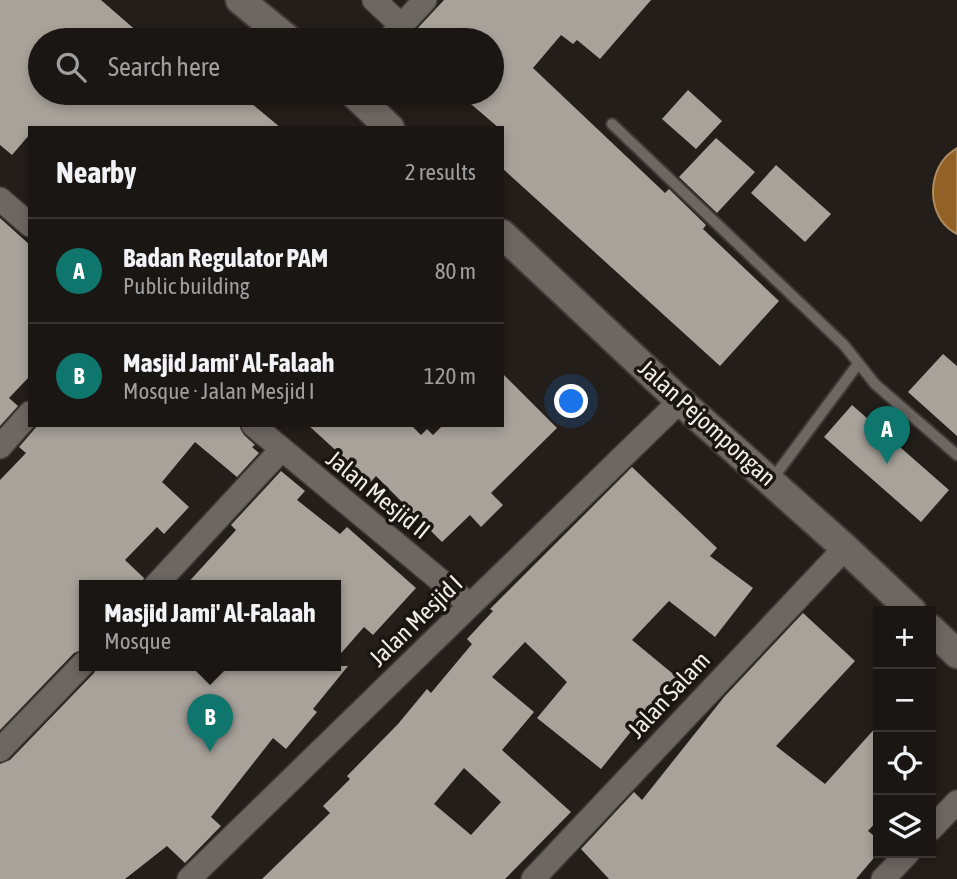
<!DOCTYPE html>
<meta charset="utf-8">
<style>
:root{--surface:#1a1613;--page:#231f1c;--text:#f1f3f6;--muted:#9f9fa0;--line:#383533;--accent:#0f766e}
body{margin:0;font-family:"Asap Condensed",sans-serif;background:var(--page);color:var(--text)}
.controls{position:absolute;right:21px;bottom:21px;display:grid;overflow:hidden;border-radius:0px;box-shadow:0 4px 10px #0003}
.controls button{width:63px;height:63px;display:grid;place-items:center;padding:0;border:0;border-bottom:2px solid var(--line);background:var(--surface);color:var(--text);font:35px sans-serif}
.you{position:absolute;left:572px;top:402px;width:24px;height:24px;margin:-18px;border:5px solid #fff;border-radius:50%;background:#1a73e8;box-shadow:0 0 0 10px #1a73e833}
.badge{display:grid;place-items:center;width:46px;height:46px;border-radius:50%;background:var(--accent);color:#fff;font-size:23px;font-weight:700}
.pin{position:absolute;translate:-50% -58px;filter:drop-shadow(0 2px 4px #0008)}
.pin::after{content:'';position:absolute;top:37px;width:24px;height:21px;background:inherit;clip-path:polygon(0 0,100% 0,50% 100%)}
.popup{position:absolute;left:79px;top:580px;width:262px;height:91px;box-sizing:border-box;display:grid;place-content:center;border-radius:0px;background:var(--surface);filter:drop-shadow(0 2px 5px #0005);font-size:23px;white-space:nowrap;color:var(--muted)}
.popup b{font-size:26px;color:var(--text)}
.popup::after{content:'';position:absolute;left:50%;top:100%;margin-left:-14px;border:14px solid transparent;border-top-color:var(--surface)}
.list{margin:0;padding:0;list-style:none}
h2{display:flex;justify-content:space-between;align-items:center;height:91px;margin:0;padding:0 28px;font-size:30px}
h2 small{font-size:23px;font-weight:400;color:var(--muted)}
.list li{display:grid;grid-template-columns:46px 1fr auto;gap:21px;align-items:center;box-sizing:border-box;height:105px;padding:0 28px;border-top:2px solid var(--line)}
.list b{display:block;font-size:26px;white-space:nowrap}
.list p{margin:0;font-size:23px;white-space:nowrap;color:var(--muted)}
.list em{font-size:23px;font-style:normal;color:var(--muted)}
.icon{flex:none;width:38px;height:38px;fill:none;stroke:currentColor;stroke-width:2;stroke-linecap:round;stroke-linejoin:round}
.map{position:relative;flex:none;width:957px;height:879px;overflow:hidden}
.search{position:absolute;background:var(--surface);box-shadow:0 4px 10px #0003;left:28px;top:28px;width:476px;height:77px;display:flex;align-items:center;gap:18px;box-sizing:border-box;padding:0 24px;border-radius:38px;color:var(--muted);font-size:26px}
.panel{position:absolute;background:var(--surface);box-shadow:0 4px 10px #0003;left:28px;top:126px;width:476px;height:301px;border-radius:0px}
.map>svg:first-child{display:block}
</style>
<div class="map">
<svg width="957" height="879" viewBox="0 0 957 879">
<rect width="100%" height="100%" fill="#231e19"/>
<path fill="#936126" stroke="#af8b60" stroke-width="2" d="M957,148v86c-27,-14 -31,-52 -13,-75 3,-4 9,-8 13,-11z"/>
<path fill="#a8a29b" fill-rule="evenodd" d="M0,0h101l46,40h-107v53h199l42,35h-251v6l-18,21 -12,-10z
M444,0h207l-51,59 -23,-19 -4,4 -12,-9 -28,33 132,125 4,-4 37,36 -3,4 76,72 -59,65 -218,-198v-40h-3l-41,-35h34v-53h-64l-12,-10z
M688,90l34,31 -26,28 -34,-30z
M716,138l39,34 -38,41 -38,-36z
M776,165l55,49 -26,28 -54,-49z
M0,218l30,27v131l-21,22 9,8 -18,20z
M943,354l14,12v70l-49,-44z
M502,373l55,55 -66,65 12,12 -22,22 -11,-12 -28,27 -66,-66 -7,8 -29,-27 2,-1 -34,-31h103l10,10 6,-6 6,6 10,-10h59z
M852,405l97,85 -28,32 -97,-85z
M38,425h201l5,10 11,10 -3,2 7,6 -22,24 -42,-35 -33,40 27,25 -25,27 -7,-7 -32,33 19,18 -3,8h-57v63l-10,4 -74,77v-250l26,-27 -7,-6z
M632,467l85,81 -7,8 43,32 -38,49 -46,-36 -37,39 46,38 -27,32 -2,-1 -48,60 -64,-51 30,-36 -42,-40 -33,35 42,35 -32,38 69,62 -66,67h-243l68,-66 -7,-7 27,-27 -3,-3 51,-52 29,-35 4,4 41,-49 -5,-5 26,-28 -3,-2zM464,768l37,34 -30,33 -37,-31z
M281,471l24,20 -8,9 43,34 7,-7 69,61 -43,47 -9,-8 -28,32v-73h-151l51,-56 -5,-5z
M803,613l52,48 -79,85 49,38 53,-59v95l-10,11 10,8v14l-22,26h-247l-28,-30 53,-57 8,8 82,-103z
M98,666h250l-35,43 4,3 -31,37 -13,-11 -62,79 10,9 -36,37 -18,-17 -42,33h-125v-115l10,-4 84,-87z"/>
<g fill="none" stroke-linecap="round" stroke-linejoin="round">
<g stroke="#3e3a37" stroke-width="14">
<path id="service" d="M612,124l232,221 31,39 82,71
M771,481l87,-117"/>
</g>
<g stroke="#3e3a37" stroke-width="26">
<path id="minor" d="M374,0l27,25
M388,40l37,-40
M0,199l30,26
M253,425l217,180
M0,447l30,-34
M155,586l126,-136
M0,750l84,-87
M931,829l26,-27
M189,879l491,-478
M533,879l312,-331
M883,879l25,-26"/>
</g>
<g stroke="#3e3a37" stroke-width="32">
<path id="tertiary" d="M240,0l49,40
M353,93l37,35
M502,234l178,167 165,147 67,63
M931,629l26,25"/>
</g>
<use href="#service" stroke="#6d6762" stroke-width="10"/>
<use href="#minor" stroke="#6d6762" stroke-width="23"/>
<use href="#tertiary" stroke="#6d6762" stroke-width="28"/>
</g>
<g text-anchor="middle" stroke-width="7" stroke-linejoin="round" paint-order="stroke">
<g font-size="24" fill="#f0ede9" stroke="#191510">
<text transform="translate(707 423) rotate(42)" y="8">Jalan Pejompongan</text>
<text transform="translate(378 495) rotate(39)" y="8">Jalan Mesjid II</text>
<text transform="translate(416 621) rotate(-44)" y="8">Jalan Mesjid I</text>
<text transform="translate(669 695) rotate(-47)" y="8">Jalan Salam</text>
</g>
</g>
</svg>
<div class="controls">
<button>+</button>
<button>−</button>
<button><svg class="icon" aria-label="locate" viewBox="0 0 24 24"><circle cx="12" cy="12" r="6"/><path d="M12 2v4M12 18v4M2 12h4M18 12h4"/></svg></button>
<button><svg class="icon" aria-label="layers" viewBox="0 0 24 24"><path d="M12 4l9 5-9 5-9-5zM3 14l9 5 9-5"/></svg></button>
</div>
<div class="you"></div>
<div class="pin badge" style="left:887px;top:464px">A</div>
<div class="pin badge" style="left:210px;top:752px">B</div>
<div class="popup"><b>Masjid Jami' Al-Falaah</b>Mosque</div>
<div class="search"><svg class="icon" aria-label="search" viewBox="0 0 24 24"><circle cx="10" cy="10" r="6"/><path d="M15 15l6 6"/></svg>Search here</div>
<section class="panel">
<h2>Nearby<small>2 results</small></h2>
<ul class="list">
<li><span class="badge">A</span><div><b>Badan Regulator PAM</b><p>Public building</p></div><em>80 m</em></li>
<li><span class="badge">B</span><div><b>Masjid Jami' Al-Falaah</b><p>Mosque · Jalan Mesjid I</p></div><em>120 m</em></li>
</ul>
</section>
</div>
